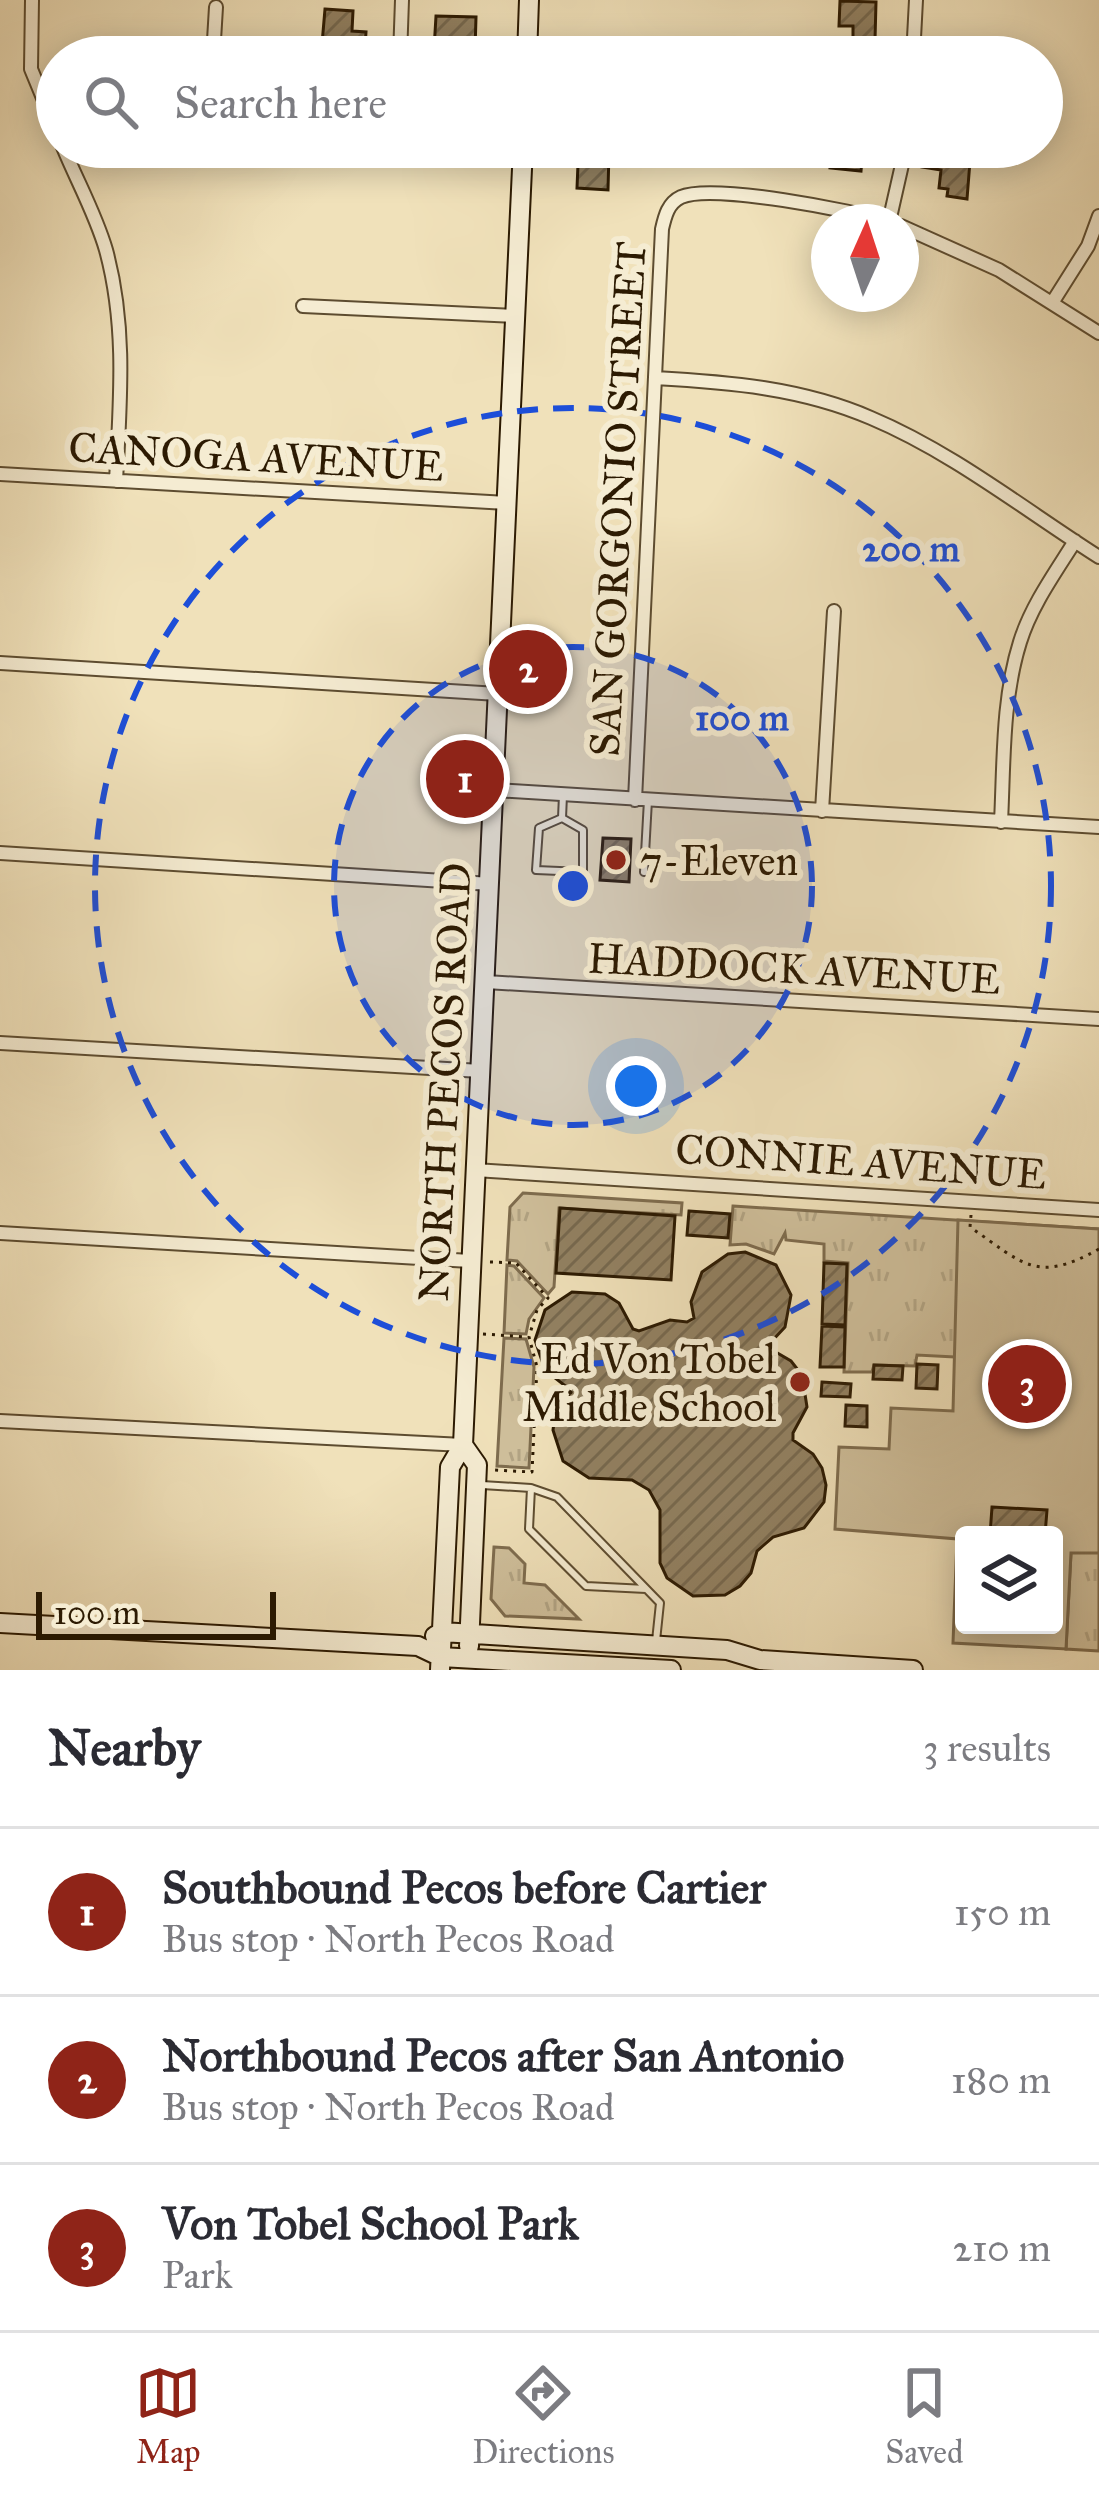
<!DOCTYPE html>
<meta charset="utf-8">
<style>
:root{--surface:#fff;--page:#f7f7f7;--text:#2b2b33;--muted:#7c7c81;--line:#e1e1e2;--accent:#8f2418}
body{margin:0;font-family:"IM FELL Great Primer",serif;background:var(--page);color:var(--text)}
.controls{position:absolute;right:36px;bottom:36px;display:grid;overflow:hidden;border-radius:12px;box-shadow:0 6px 30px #0003}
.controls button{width:108px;height:108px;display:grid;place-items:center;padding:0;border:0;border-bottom:3px solid var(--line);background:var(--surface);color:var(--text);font:60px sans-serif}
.compass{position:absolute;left:811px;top:204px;width:108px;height:108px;border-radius:50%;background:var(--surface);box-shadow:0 6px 30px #0003;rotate:3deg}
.scale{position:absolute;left:36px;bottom:30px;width:240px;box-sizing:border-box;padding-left:12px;border:6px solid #2c1a02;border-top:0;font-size:33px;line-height:42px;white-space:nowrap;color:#2c1a02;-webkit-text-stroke:9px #f5ecd2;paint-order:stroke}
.you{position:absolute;left:636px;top:1086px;width:42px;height:42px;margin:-30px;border:9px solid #fff;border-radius:50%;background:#1a73e8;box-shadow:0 0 0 18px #1a73e833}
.badge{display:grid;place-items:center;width:78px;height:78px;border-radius:50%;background:var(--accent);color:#fff;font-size:39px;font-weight:700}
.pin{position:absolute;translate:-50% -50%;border:6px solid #fff;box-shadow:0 3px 12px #0006}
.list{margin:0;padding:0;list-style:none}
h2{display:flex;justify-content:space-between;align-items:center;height:156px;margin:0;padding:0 48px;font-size:51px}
h2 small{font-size:39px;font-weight:400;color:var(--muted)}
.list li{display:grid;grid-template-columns:78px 1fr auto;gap:36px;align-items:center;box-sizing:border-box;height:168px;padding:0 48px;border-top:3px solid var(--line)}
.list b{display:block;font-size:45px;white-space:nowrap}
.list p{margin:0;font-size:39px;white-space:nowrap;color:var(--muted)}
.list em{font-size:39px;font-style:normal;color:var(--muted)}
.icon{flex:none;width:66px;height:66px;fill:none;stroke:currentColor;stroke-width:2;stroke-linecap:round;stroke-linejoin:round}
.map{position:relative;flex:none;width:1099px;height:1670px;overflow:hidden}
.search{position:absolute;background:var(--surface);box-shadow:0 6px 30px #0003;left:36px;right:36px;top:36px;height:132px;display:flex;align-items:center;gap:30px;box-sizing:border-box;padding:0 42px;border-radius:66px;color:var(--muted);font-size:45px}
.sheet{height:660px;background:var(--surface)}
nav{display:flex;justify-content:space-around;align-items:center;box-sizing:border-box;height:168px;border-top:3px solid var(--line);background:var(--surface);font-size:33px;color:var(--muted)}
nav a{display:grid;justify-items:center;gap:6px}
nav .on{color:var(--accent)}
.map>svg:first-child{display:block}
</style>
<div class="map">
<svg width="1099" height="1670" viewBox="0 0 1099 1670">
<defs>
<pattern id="grass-tufts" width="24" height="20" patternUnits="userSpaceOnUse" patternTransform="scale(3)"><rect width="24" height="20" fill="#cfbf9b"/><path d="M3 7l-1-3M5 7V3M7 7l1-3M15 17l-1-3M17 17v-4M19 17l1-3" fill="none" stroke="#b2a484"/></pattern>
<pattern id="building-hatch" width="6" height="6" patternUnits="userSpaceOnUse" patternTransform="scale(3)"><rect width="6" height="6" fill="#928162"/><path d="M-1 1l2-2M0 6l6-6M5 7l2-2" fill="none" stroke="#77694f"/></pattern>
</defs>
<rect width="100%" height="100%" fill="#f0e1ba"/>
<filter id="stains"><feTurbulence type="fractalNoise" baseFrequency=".00167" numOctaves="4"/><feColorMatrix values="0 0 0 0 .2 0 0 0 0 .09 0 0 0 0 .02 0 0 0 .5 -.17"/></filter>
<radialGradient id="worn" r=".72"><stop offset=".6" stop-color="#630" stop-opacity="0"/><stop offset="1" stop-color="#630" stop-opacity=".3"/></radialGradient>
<path fill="url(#grass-tufts)" stroke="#7e6c4e" stroke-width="3" d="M523,1193l159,10 -1,12 -122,-7 -5,79 -6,7 -31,-33 -10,-1 3,-53z
M733,1206l366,23v422l-33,-2 12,-231 -123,-61 -38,-2 -2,11 -41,-1 -2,7h-28l4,-109 -24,-2v-17l-38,-4 -1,-7 -11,21 -28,-10 -16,1z
M507,1265l7,1 30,32 -15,21 -3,15 -22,-1z
M504,1338l22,1 8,28 -5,101 -32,-2z
M494,1547l15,1 16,16 -1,19 21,2 34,34 -74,-3 -14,-17z"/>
<path fill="#cfbf9b" stroke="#7e6c4e" stroke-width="3" fill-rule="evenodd" d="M958,1220l141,9v324h-28l-5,96 -113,-6 4,-104 -122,-10 4,-82 50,2 2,-41 62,3zM964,1535h90v90h-90z"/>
<path fill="url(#building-hatch)" stroke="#2c1a02" stroke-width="3" d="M840,1l36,1 -1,38h-22v-14h-14z
M325,9l28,2 -1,20 14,1 -1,15 -43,-3z
M436,16l40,1 -1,34 -41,-1z
M716,147h38l-1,12 -38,-1z
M760,147h38l-1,16 -38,-3z
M824,147h39l-2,24 -31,-3 1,-11 -7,-1z
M567,151l42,1 -1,38 -31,-2 1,-24h-11z
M924,153l46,8 -3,38 -20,-3 1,-7 -9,-1 2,-18 -19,-3z
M603,838l28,1 -2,43 -29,-2z
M560,1208l115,8 -4,64 -115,-7z
M689,1211l41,3 -2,24 -41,-3z
M745,1252l31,13 15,30 -6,32 -14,15 3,9 17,10 11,14 5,32 -14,26v7l20,14 9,14 4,17 -2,17 -20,26 -31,9 -16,14 -6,22 -11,13 -15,9 -32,1 -26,-18 -7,-15v-53l-11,-20 -17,-10 -43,-2 -26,-17 -10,-31 2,-16 14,-19 -1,-7 -23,-18 -10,-30 10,-30 27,-18 33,2 14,9 14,26 6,2 31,-11 17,2 7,-4 -3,-16 11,-30 26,-18z
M824,1263l23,1 -2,61 -23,-1z
M822,1326l23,1 -1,40h-24z
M917,1364l21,1 -1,24 -21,-1z
M874,1365l29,1 -1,14 -29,-1z
M822,1382l29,2 -1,13 -29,-1z
M846,1405l21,1v21l-22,-1z
M992,1507l55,3 -2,25h-55z"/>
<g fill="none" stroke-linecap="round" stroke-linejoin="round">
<g stroke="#5d4c30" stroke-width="10">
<path id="service" d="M562,818l21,12v42l-47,-2 3,-42z
M562,818l1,-23
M644,872l4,-72
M482,1485l49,3 26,9 103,106 -4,38
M531,1488l-2,41 57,57 60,3"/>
</g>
<g stroke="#5d4c30" stroke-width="16">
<path id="minor" d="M32,0l-1,69 26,63
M213,57l3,-50
M400,57l2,-57
M913,57l3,-57
M63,147c14,34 33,68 43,103 21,77 14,153 10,231
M889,222l17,-75
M901,226l98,44 100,63
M1052,303l36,-57 11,-30
M303,306l214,10
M655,378c73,4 147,10 216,40 81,34 154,92 228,139
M0,474l507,29
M0,663l498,31
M495,790l604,37
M635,800l27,-571c3,-13 6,-26 19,-32 31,-14 173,14 209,25
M822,811l12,-200
M1001,822c3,-59 1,-123 19,-180 11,-36 35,-69 55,-101
M0,853l491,31
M486,982l613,37
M0,1043l481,28
M475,1170l624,40
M0,1233l470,28
M0,1421l463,24"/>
</g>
<g stroke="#2c1a02" stroke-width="22">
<path id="secondary" d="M527,57l2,-57
M463,1445l14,20 -8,181
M0,1623l418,23 23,11 230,13
M435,1636l7,-4 285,18 33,10 153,10
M440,1670l10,-203 13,-22 60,-1298"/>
</g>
<path stroke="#2c1a02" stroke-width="3" stroke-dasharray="3 6" stroke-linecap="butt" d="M971,1215l-1,12c54,37 66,57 129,22
M490,1262l26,1 32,35 -11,12 -8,27 8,30 -5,105 -37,-2
M483,1334l44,3"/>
<use href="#service" stroke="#f5ecd2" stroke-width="6"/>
<use href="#minor" stroke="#f5ecd2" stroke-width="12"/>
<use href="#secondary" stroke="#f5ecd2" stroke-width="18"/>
</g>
<circle cx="573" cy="886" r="239" fill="#1d4ed8" fill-opacity=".12"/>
<g fill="none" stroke="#1d4ed8" stroke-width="6" stroke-dasharray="21 15">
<circle cx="573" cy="886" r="239"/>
<circle cx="573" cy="886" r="478"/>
</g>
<g fill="#8f2418" stroke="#f5ecd2" stroke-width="4.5">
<circle cx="616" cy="860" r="12"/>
<circle cx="800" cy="1382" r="12"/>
</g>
<g text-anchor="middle" stroke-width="12" stroke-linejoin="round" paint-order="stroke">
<g font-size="42" fill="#2c1a02" stroke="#f5ecd2">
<text transform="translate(256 456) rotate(3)" y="15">CANOGA AVENUE</text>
<text transform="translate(617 499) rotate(-87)" y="15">SAN GORGONIO STREET</text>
<text transform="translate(794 968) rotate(3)" y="15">HADDOCK AVENUE</text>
<text transform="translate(444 1082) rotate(-87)" y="15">NORTH PECOS ROAD</text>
<text transform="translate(861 1161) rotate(4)" y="15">CONNIE AVENUE</text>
</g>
<g font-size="42" fill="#2c1a02" stroke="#f5ecd2" text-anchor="start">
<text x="640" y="875">7-Eleven</text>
<text x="776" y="1373" text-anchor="end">Ed Von Tobel<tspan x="776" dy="48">Middle School</tspan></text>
</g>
</g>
<circle cx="573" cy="886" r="18" fill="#1d4ed8" stroke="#f5ecd2" stroke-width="6"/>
<g font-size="36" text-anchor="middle" font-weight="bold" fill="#1d4ed8" stroke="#f5ecd2" stroke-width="12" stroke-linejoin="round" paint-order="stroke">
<text x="911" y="561">200 m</text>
<text x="742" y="730">100 m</text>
</g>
<rect width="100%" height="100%" filter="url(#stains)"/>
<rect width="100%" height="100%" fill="url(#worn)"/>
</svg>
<div class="controls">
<button><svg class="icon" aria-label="layers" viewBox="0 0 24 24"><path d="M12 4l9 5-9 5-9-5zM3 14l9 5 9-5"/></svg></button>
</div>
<svg class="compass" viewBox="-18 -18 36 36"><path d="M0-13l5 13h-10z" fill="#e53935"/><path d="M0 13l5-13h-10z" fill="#7c7c81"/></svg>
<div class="scale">100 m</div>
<div class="you"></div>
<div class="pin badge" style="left:465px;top:779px">1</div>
<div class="pin badge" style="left:528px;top:669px">2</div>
<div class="pin badge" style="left:1027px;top:1384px">3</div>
<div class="search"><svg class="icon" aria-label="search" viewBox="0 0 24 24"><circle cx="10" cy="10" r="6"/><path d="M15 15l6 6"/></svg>Search here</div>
</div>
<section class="sheet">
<h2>Nearby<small>3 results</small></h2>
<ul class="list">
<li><span class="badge">1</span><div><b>Southbound Pecos before Cartier</b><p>Bus stop · North Pecos Road</p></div><em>150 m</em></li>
<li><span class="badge">2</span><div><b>Northbound Pecos after San Antonio</b><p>Bus stop · North Pecos Road</p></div><em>180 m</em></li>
<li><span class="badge">3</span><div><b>Von Tobel School Park</b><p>Park</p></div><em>210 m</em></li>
</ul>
</section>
<nav>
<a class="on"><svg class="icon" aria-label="map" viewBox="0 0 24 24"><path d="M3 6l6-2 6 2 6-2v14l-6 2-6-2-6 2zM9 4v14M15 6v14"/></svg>Map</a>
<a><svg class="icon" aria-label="directions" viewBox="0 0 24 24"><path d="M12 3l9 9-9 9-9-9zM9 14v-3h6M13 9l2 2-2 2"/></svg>Directions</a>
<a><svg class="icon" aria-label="saved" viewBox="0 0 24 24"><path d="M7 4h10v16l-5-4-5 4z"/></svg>Saved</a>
</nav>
